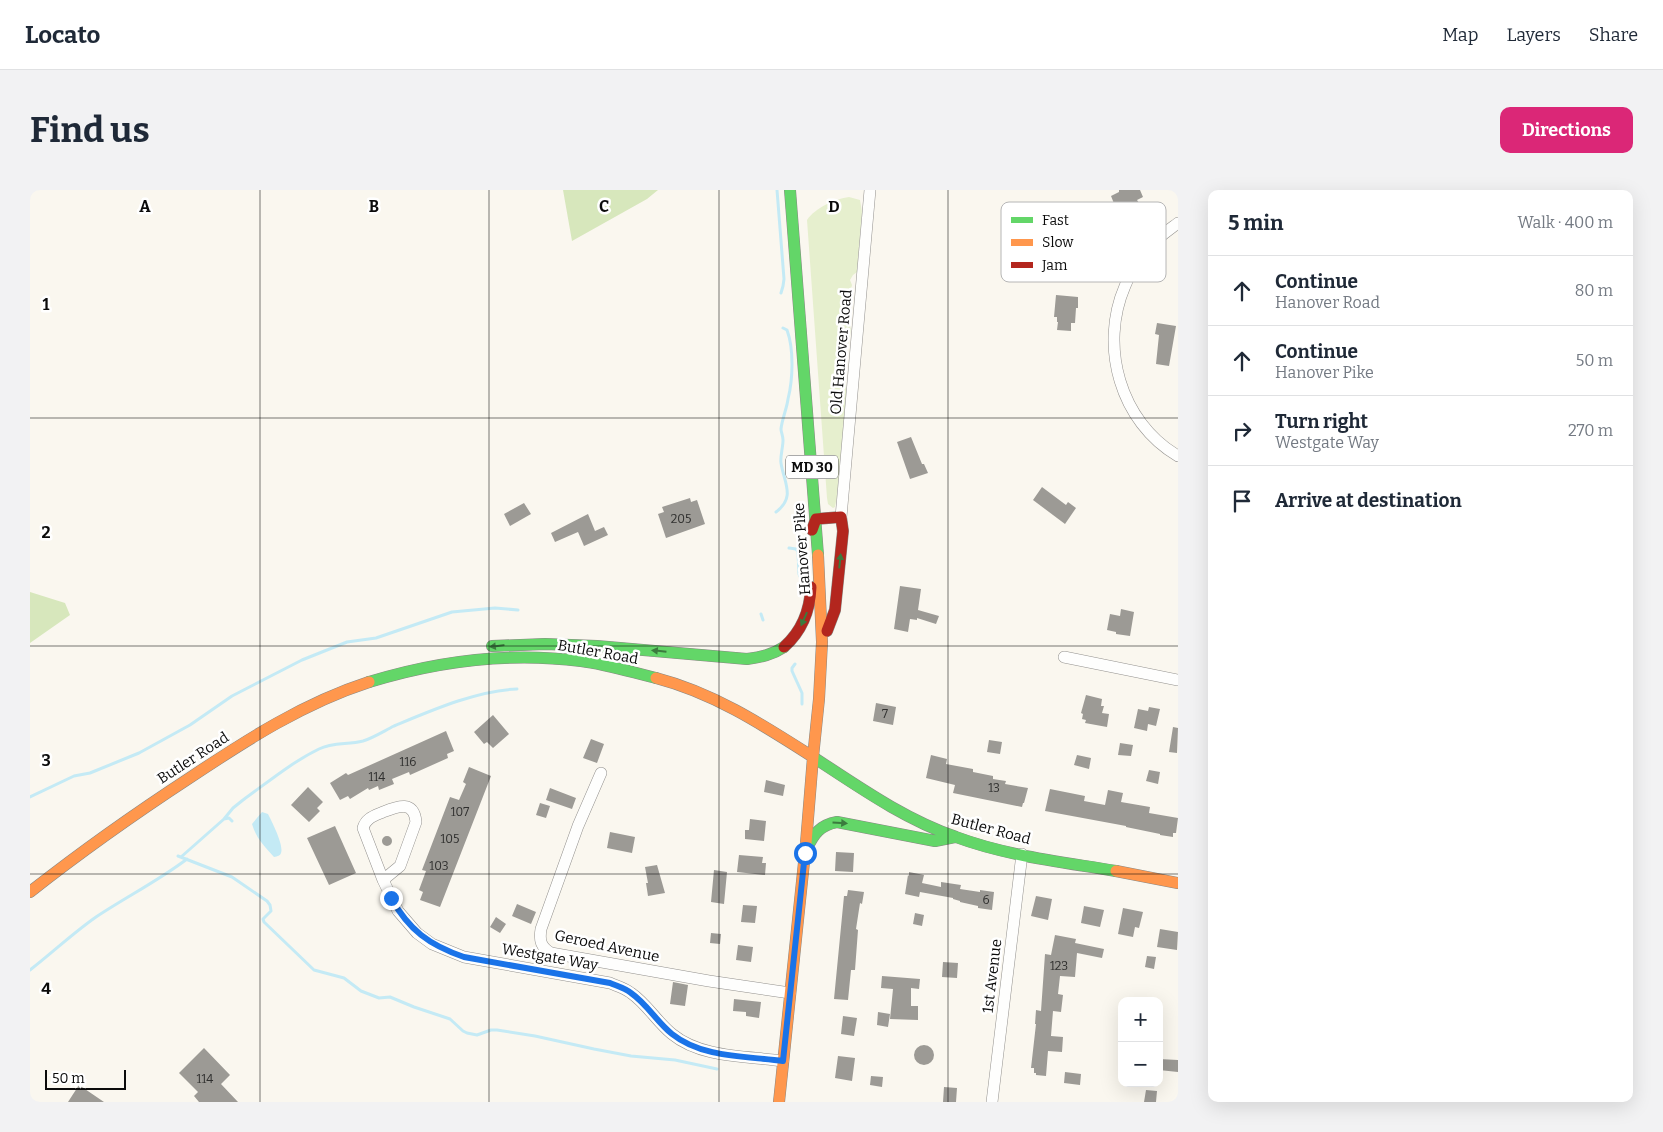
<!DOCTYPE html>
<meta charset="utf-8">
<style>
:root{--surface:#fff;--page:#f2f2f3;--text:#1f2937;--muted:#747a83;--line:#e0e1e3;--accent:#db2777}
body{margin:0;font-family:Bitter,serif;background:var(--page);color:var(--text)}
.controls{position:absolute;right:15px;bottom:15px;display:grid;overflow:hidden;border-radius:10px;box-shadow:0 5px 20px #0002}
.controls button{width:45px;height:45px;display:grid;place-items:center;padding:0;border:0;border-bottom:1px solid var(--line);background:var(--surface);color:var(--text);font:25px sans-serif}
.scale{position:absolute;left:15px;bottom:12px;width:81px;box-sizing:border-box;padding-left:5px;border:2px solid #0b0b0b;border-top:0;font-size:14px;line-height:18px;white-space:nowrap;color:#0b0b0b;-webkit-text-stroke:4px #fff;paint-order:stroke}
.stop{position:absolute;width:15px;height:15px;margin:-11px;border:4px solid #1a73e8;border-radius:50%;background:#fff}
.stop.end{background:#1a73e8;border-color:#fff;box-shadow:0 1px 5px #0008}
.list{margin:0;padding:0;list-style:none}
h2{display:flex;justify-content:space-between;align-items:center;height:65px;margin:0;padding:0 20px;font-size:21px}
h2 small{font-size:16px;font-weight:400;color:var(--muted)}
.list li{display:grid;grid-template-columns:32px 1fr auto;gap:15px;align-items:center;box-sizing:border-box;height:70px;padding:0 20px;border-top:1px solid var(--line)}
.list b{display:block;font-size:19px;white-space:nowrap}
.list p{margin:0;font-size:16px;white-space:nowrap;color:var(--muted)}
.list em{font-size:16px;font-style:normal;color:var(--muted)}
.icon{flex:none;width:28px;height:28px;fill:none;stroke:currentColor;stroke-width:2;stroke-linecap:round;stroke-linejoin:round}
.map{position:relative;flex:none;width:1148px;height:912px;overflow:hidden;border-radius:10px}
header{display:flex;align-items:center;gap:30px;box-sizing:border-box;height:70px;padding:0 25px;background:var(--surface);border-bottom:1px solid var(--line)}
header strong{font-size:24px}
nav{display:flex;gap:28px;margin-inline-start:auto;font-size:18px}
.intro{display:flex;align-items:center;justify-content:space-between;box-sizing:border-box;height:120px;padding:0 30px}
h1{margin:0;font-size:35px}
.button{padding:12px 22px;border-radius:10px;background:var(--accent);color:#fff;font-size:18px;font-weight:700}
main{display:flex;gap:30px;padding:0 30px}
aside{flex:1;background:var(--surface);border-radius:10px;box-shadow:0 5px 20px #0002}
.map>svg:first-child{display:block}
</style>
<header>
<strong>Locato</strong>
<nav><a>Map</a><a>Layers</a><a>Share</a></nav>
</header>
<div class="intro"><h1>Find us</h1><a class="button">Directions</a></div>
<main>
<div class="map">
<svg width="1148" height="912" viewBox="0 0 1148 912">
<rect width="100%" height="100%" fill="#faf7ef"/>
<path fill="#e6efce" d="M819,7l11,3 2,12 -5,60 -4,3 -3,5 2,5 -3,12 -1,20 3,13 -5,23v44l-9,99 -2,11 -2,1 -5,-4 -1,-6 -20,-278c8,-12 28,-21 42,-23z"/>
<path fill="#d7e7bc" d="M533,0h95l-11,9 -75,42z
M0,402l35,11 5,12 -40,28z"/>
<path fill="#c4eaf5" d="M232,622l6,2c4,8 16,31 13,39 -1,3 -3,3 -7,4 -10,-11 -18,-19 -22,-33z"/>
<g fill="none" stroke-linecap="round" stroke-linejoin="round">
<path stroke="#c4eaf5" stroke-width="3" d="M747,0l7,89 -1,7 -2,7
M746,322c20,-15 8,-29 5,-49 -1,-7 2,-15 2,-23 0,-4 -2,-8 -2,-11 1,-10 6,-21 7,-30 5,-20 6,-50 -1,-69l-4,-2
M759,358l7,1 2,3 1,22 3,6
M731,424l2,6
M765,474l-3,4v3l10,22v11
M0,607l44,-21 16,-3 49,-20 51,-28 42,-29 70,-36 45,-18 29,-4 76,-26 43,-4 23,2
M194,629l5,-1 3,3
M148,666l54,21 35,24 3,4 1,6 -8,8 1,3 50,48 30,8 17,13 18,7 11,-1 24,10 36,12 13,12 4,2 10,2 14,-5h6l38,6 59,13 37,7 44,4 42,9
M151,667l43,-38 9,-11 10,-8c25,-18 49,-38 76,-51 14,-7 29,-4 44,-8 10,-3 21,-10 31,-15 36,-15 84,-36 123,-37
M0,780c22,-17 43,-37 66,-53 30,-20 62,-36 91,-58"/>
</g>
<path fill="#9c9a95" d="M1089,0h21l3,7 -6,3 2,3 -12,4 2,6 -10,3 -8,-20 8,-4z
M1026,105l22,2v11h-2l-1,15h-4v8l-14,-1 1,-8h-1v-5h-3z
M1127,133l19,3 -7,40 -13,-2 3,-29 -4,-1z
M881,247l11,27h2l4,9 -18,6 -13,-37z
M1012,297l24,18 2,-3 8,6 -11,16 -32,-24z
M660,308l1,4 6,-2 8,24 -39,14 -8,-24 6,-2 -2,-5z
M494,313l7,11 -21,12 -6,-12z
M558,324l7,17 9,-4 4,8 -24,11 -6,-14 -23,10 -4,-9z
M870,396l21,3 -3,21 21,6 -3,8 -19,-6v2l-7,-1 -2,13 -14,-3z
M1091,419l13,3 -4,24 -14,-2v-2l-9,-2 3,-16 10,2z
M1056,505l16,4 -1,7h3l-2,7 7,1 -2,13 -22,-4 1,-3 -4,-1 1,-5 -2,-1z
M846,513l20,4 -3,18 -20,-4z
M1119,517l11,2 -4,17 -8,-2 -1,7 -13,-3 4,-19 10,2z
M463,525l16,19 -16,14 -6,-6 -3,2 -10,-12z
M1143,537l5,1 -1,25 -8,-1z
M416,541l8,20 -7,3 1,4 -38,17 -1,-3 -17,7 2,5 -15,6 -1,-4 -9,4 -1,-2 -18,11 -2,-3 -8,4 -10,-17 16,-10 2,2z
M561,549l13,5 -7,19 -14,-5z
M959,550l13,2 -2,12 -13,-2z
M1090,553l13,2 -2,11 -13,-1z
M901,565l16,4 -1,5 27,5v3l20,4v3l13,2 -1,3 23,4 -4,15h-1l-1,4 -69,-14 2,-8 -29,-7z
M1047,565l14,3 -2,11 -15,-4z
M439,577l22,9 -51,131 -20,-7 3,-8 -4,-2 7,-19 -4,-1 28,-73 9,3 7,-16 -3,-2z
M1119,580l11,2 -2,12 -12,-3z
M736,590l19,5 -2,11 -19,-4z
M278,597l15,15 -6,6 3,3 -11,11 -18,-17z
M520,598l26,10 -4,11 -26,-9z
M1020,599l35,7 -1,5 21,4 3,-15 15,3 -2,9 29,5 -1,6 29,5 -2,15h-3v4l-13,-2v-1l-34,-7v-1l-81,-15z
M510,613l10,3 -4,12 -10,-3z
M720,629l16,2 -2,20 -19,-2v-9h4z
M305,636l21,47 -27,12 -22,-47z
M580,642l25,5 -3,16 -25,-5z
M352 651a5 5 0 1 1 10 0a5 5 0 1 1-10 0Z
M806,662l18,1 -1,19 -18,-1z
M709,665l24,2 -1,6h4l-1,12 -28,-3z
M627,675l8,28 -17,3 -2,-13h2l-3,-16z
M684,680l13,2 -3,32 -13,-2z
M879,682l15,3 -2,8 19,4v-5l20,3 -1,4 20,3v-2l14,2 -2,18 -14,-2v-2l-18,-4v-1l-7,-2v-1l-33,-6 -1,5 -14,-3 3,-19 1,1z
M818,700l16,2 -2,12 -2,-1 -4,26 2,1 -3,40h-4l-3,30 -14,-1 10,-103h3z
M1006,706l16,3 -4,21 -17,-4z
M487,714l19,8 -5,12 -19,-8z
M713,715l14,1 -2,17 -14,-1z
M1054,716l20,4 -4,17 -19,-4z
M1093,718l20,4 -4,16 -4,-1 -2,10 -15,-3z
M885,723l9,2 -2,11 -9,-2z
M466,727l10,7 -6,9 -10,-6z
M1130,739l18,3 -1,18 -20,-3z
M681,743l10,1 -1,10 -10,-1z
M1025,745l21,4 -1,4 29,6 -2,9 -25,-5 -2,24 -15,-1 -2,18 5,1 -2,17 -8,-1 -2,25 12,1 -1,15 -14,-1 -2,25 -10,-1v-2h-2v-5h-3l5,-44h-1l1,-14 5,1 4,-57 6,1z
M708,755l15,2 -2,15 -15,-2z
M1117,766l9,1 -2,12 -9,-2z
M913,772l15,1 -1,15 -15,-1z
M852,786l38,3 -1,10 -8,-1v18h7v14l-28,-1 3,-30 -12,-1z
M643,792l15,3 -3,21 -15,-2z
M704,809l27,3 -2,16 -13,-2v-4l-13,-1z
M848,822l12,2 -2,13 -11,-2z
M813,826l14,2 -3,18 -13,-2z
M884 865a10 10 0 1 1 20 0a10 10 0 1 1-20 0Z
M174,858l26,27 -9,9 17,18h-39l-5,-6 4,-4 -19,-19z
M808,866l17,2 -3,23 -17,-3z
M1129,869l19,1v12l-19,-2z
M1035,882l16,2 -1,11 -16,-2z
M841,886l12,1 -1,10 -12,-2z
M49,895l25,17h-36z
M914,897l13,1 -1,14h-13z
M1116,900l11,1 -1,11h-12z"/>
<g fill="none" stroke-linecap="round" stroke-linejoin="round">
<g stroke="#93918e" stroke-width="12">
<path id="street" d="M1148,33c-12,9 -25,18 -35,30 -8,9 -13,21 -18,33 -26,60 -5,136 53,170
M811,327l29,-327
M1034,467l114,23
M571,583l-23,53 -37,103c-2,12 0,18 10,24l158,28 81,12
M353,690l17,-14 16,-44c-2,-22 -18,-16 -33,-10 -9,4 -17,6 -20,16l20,52 15,31 19,22 15,11 32,13 146,26c7,3 15,5 21,10 16,11 26,29 41,41 29,24 75,22 111,27
M962,912l30,-248"/>
</g>
<g stroke="#898884" stroke-width="12">
<path id="fast" d="M760,0l28,365
M462,456l53,-2 52,2 150,13c14,-2 25,-4 37,-12
M339,492c68,-21 141,-30 212,-21 25,3 50,11 75,17
M783,567c46,30 91,62 143,80 51,19 107,25 160,34
M777,658c7,-14 13,-23 30,-26l98,19 20,-4"/>
</g>
<g stroke="#898884" stroke-width="12">
<path id="slow" d="M626,488c58,15 107,47 157,79l6,-58 3,-57 -4,-87
M1086,681l62,12
M0,702c52,-41 106,-79 161,-115 57,-38 113,-74 178,-95
M749,912l27,-259 7,-86"/>
</g>
<g stroke="#898884" stroke-width="12">
<path id="jam" d="M782,340l4,-11 25,-2 2,14 -8,79 -8,21
M754,457c18,-16 26,-36 27,-60"/>
</g>
<use href="#street" stroke="#fefefd" stroke-width="11"/>
<use href="#fast" stroke="#63d668" stroke-width="11"/>
<use href="#slow" stroke="#ff974d" stroke-width="11"/>
<use href="#jam" stroke="#b3261e" stroke-width="11"/>
</g>
<defs><path id="oneway-solid" d="M-6-.8H1V-3.2L6.5 0L1 3.2V.8H-6Z" transform="scale(1.25)"/></defs>
<g fill="#3b7b3e">
<use href="#oneway-solid" transform="translate(810 371) rotate(-84)"/>
<use href="#oneway-solid" transform="translate(774 429) rotate(114)"/>
<use href="#oneway-solid" transform="translate(467 456) rotate(173)"/>
<use href="#oneway-solid" transform="translate(629 461) rotate(-174)"/>
<use href="#oneway-solid" transform="translate(810 633) rotate(4)"/>
</g>
<g fill="none" stroke-linecap="round" stroke-linejoin="round">
<path stroke="#1a73e8" stroke-width="6" d="M361,708c18,32 38,47 73,59l146,26c7,3 15,5 21,10 16,11 26,29 41,41 30,24 74,22 111,27l22,-208"/>
</g>
<path fill="none" stroke="#0b0b0b" stroke-width="1" stroke-opacity="0.55" d="M230,0v912M459,0v912M689,0v912M918,0v912M0,228h1148M0,456h1148M0,684h1148"/>
<g text-anchor="middle" stroke-width="5" stroke-linejoin="round" paint-order="stroke">
<g font-size="12" fill="#2f2f2e">
<text x="651" y="333">205</text>
<text x="855" y="528">7</text>
<text x="378" y="576">116</text>
<text x="347" y="591">114</text>
<text x="964" y="602">13</text>
<text x="430" y="626">107</text>
<text x="420" y="653">105</text>
<text x="409" y="680">103</text>
<text x="956" y="714">6</text>
<text x="1029" y="780">123</text>
<text x="175" y="893">114</text>
</g>
<rect fill="#fff" stroke="#545454" stroke-width="1" x="756" y="265.5" width="52" height="23" rx="4"/>
<g font-size="14" font-weight="bold" fill="#0b0b0b">
<text x="782" y="282">MD 30</text>
</g>
<g font-size="15" fill="#0b0b0b" stroke="#fff">
<text transform="translate(811 162) rotate(-85)" y="5">Old Hanover Road</text>
<text transform="translate(772 359) rotate(-94)" y="5">Hanover Pike</text>
<text transform="translate(568 462) rotate(10)" y="5">Butler Road</text>
<text transform="translate(163 568) rotate(-33)" y="5">Butler Road</text>
<text transform="translate(961 639) rotate(15)" y="5">Butler Road</text>
<text transform="translate(577 756) rotate(12)" y="5">Geroed Avenue</text>
<text transform="translate(520 767) rotate(10)" y="5">Westgate Way</text>
<text transform="translate(962 786) rotate(-83)" y="5">1st Avenue</text>
</g>
</g>
<rect x="971" y="12" width="165" height="80" rx="8" fill="#fff" stroke="#b6b6b6" stroke-width="1"/>
<rect x="981" y="27" width="22" height="6" fill="#63d668"/>
<rect x="981" y="49" width="22" height="7" fill="#ff974d"/>
<rect x="981" y="72" width="22" height="6" fill="#b3261e"/>
<g font-size="14" fill="#0b0b0b">
<text x="1012" y="35">Fast</text>
<text x="1012" y="57">Slow</text>
<text x="1012" y="80">Jam</text>
</g>
<g font-size="16" text-anchor="middle" font-weight="bold" fill="#0b0b0b" stroke="#fff" stroke-width="5" stroke-linejoin="round" paint-order="stroke">
<text x="115" y="22">A</text>
<text x="344" y="22">B</text>
<text x="574" y="22">C</text>
<text x="804" y="22">D</text>
<text x="16" y="120">1</text>
<text x="16" y="348">2</text>
<text x="16" y="576">3</text>
<text x="16" y="804">4</text>
</g>
</svg>
<div class="controls">
<button>+</button>
<button>−</button>
</div>
<div class="scale">50 m</div>
<div class="stop" style="left:775px;top:663px"></div>
<div class="stop end" style="left:361px;top:708px"></div>
</div>
<aside>
<h2>5 min<small>Walk · 400 m</small></h2>
<ul class="list">
<li><svg class="icon" aria-label="ahead" viewBox="0 0 24 24"><path d="M12 20V5M6 11l6-6 6 6"/></svg><div><b>Continue</b><p>Hanover Road</p></div><em>80 m</em></li>
<li><svg class="icon" aria-label="ahead" viewBox="0 0 24 24"><path d="M12 20V5M6 11l6-6 6 6"/></svg><div><b>Continue</b><p>Hanover Pike</p></div><em>50 m</em></li>
<li><svg class="icon" aria-label="right" viewBox="0 0 24 24"><path d="M7 20v-9h11M14 6l5 5-5 5"/></svg><div><b>Turn right</b><p>Westgate Way</p></div><em>270 m</em></li>
<li><svg class="icon" aria-label="arrive" viewBox="0 0 24 24"><path d="M6 21V4h12l-3 4 3 4H6"/></svg><div><b>Arrive at destination</b></div></li>
</ul>
</aside>
</main>
